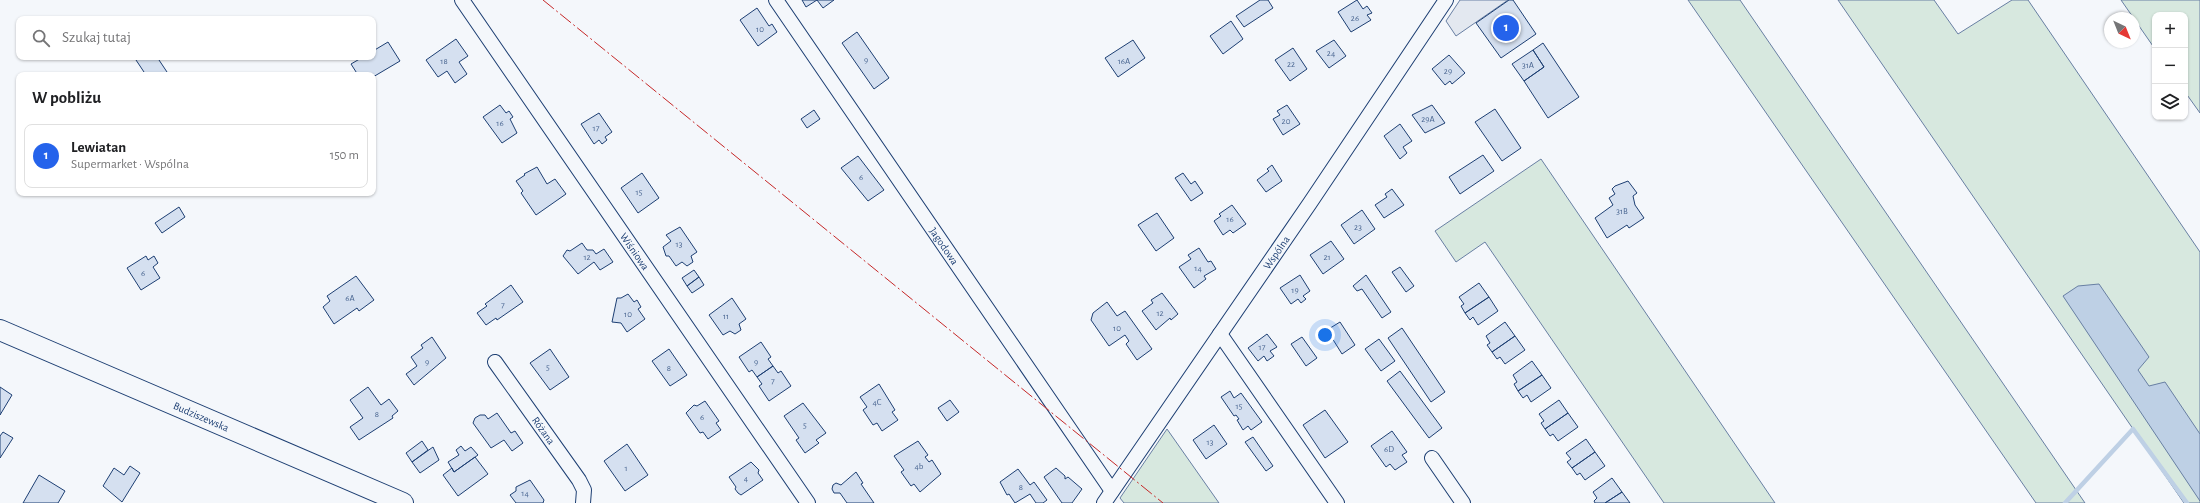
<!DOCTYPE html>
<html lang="pl">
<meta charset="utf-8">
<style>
:root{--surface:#fff;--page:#f2f2f2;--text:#202124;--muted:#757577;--line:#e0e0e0;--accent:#2563eb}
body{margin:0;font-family:"Alegreya Sans",sans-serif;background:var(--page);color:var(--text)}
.controls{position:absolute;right:12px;top:12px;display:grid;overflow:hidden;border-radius:8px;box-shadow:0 1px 3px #0004}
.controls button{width:36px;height:36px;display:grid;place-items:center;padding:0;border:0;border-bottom:1px solid var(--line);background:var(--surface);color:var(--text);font:20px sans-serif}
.compass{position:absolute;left:2104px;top:12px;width:36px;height:36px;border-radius:50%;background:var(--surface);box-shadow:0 1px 3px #0004;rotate:137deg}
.you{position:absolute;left:1325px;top:335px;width:14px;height:14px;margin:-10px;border:3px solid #fff;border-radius:50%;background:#1a73e8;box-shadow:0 0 0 6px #1a73e833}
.badge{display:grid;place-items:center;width:26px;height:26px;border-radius:50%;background:var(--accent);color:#fff;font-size:13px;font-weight:700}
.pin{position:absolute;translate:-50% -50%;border:2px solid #fff;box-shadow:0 1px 4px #0006}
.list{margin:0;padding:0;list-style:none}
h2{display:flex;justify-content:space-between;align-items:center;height:52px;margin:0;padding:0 16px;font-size:17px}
h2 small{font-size:13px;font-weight:400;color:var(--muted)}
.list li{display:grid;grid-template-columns:26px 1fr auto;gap:12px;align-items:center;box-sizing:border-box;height:64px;margin:0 8px 8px;padding:0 8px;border:1px solid var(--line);border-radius:8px}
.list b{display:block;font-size:15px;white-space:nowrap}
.list p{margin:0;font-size:13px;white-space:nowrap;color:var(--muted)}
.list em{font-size:13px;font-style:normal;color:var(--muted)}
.icon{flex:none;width:22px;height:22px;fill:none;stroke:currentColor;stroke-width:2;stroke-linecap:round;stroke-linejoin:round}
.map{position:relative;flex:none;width:2200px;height:503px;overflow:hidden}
.search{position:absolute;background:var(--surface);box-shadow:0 1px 3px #0004;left:16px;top:16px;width:360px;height:44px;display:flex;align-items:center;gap:10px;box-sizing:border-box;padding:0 14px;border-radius:8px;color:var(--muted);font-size:15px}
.panel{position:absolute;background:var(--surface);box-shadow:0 1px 3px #0004;left:16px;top:72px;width:360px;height:124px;border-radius:8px}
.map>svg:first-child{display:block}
</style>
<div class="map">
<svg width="2200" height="503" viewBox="0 0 2200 503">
<rect width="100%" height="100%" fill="#f4f7fb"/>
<path fill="#d7e8df" stroke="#687fa3" d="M1688,0h52l345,503h-49z
M1838,0h96l24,34 54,-34h16l172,252v251h-16z
M2121,0h79v113l-15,-21v-77h-30v34z
M1541,159l234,344h-111l-179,-261 -29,20 -21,-31z
M1167,429l52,74h-95l-4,-5z"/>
<path fill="#e3e8f0" stroke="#687fa3" d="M1460,0h48l-52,36 -10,-15z"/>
<path fill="#bed0e5" stroke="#687fa3" d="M2099,284l50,73 -11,13 11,16 16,-4 35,52v67l-137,-205 15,-10z"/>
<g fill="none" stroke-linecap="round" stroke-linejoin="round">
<path stroke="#bed0e5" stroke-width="4.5" d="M2065,503l68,-74 54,74"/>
</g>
<path fill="#d5e0f0" stroke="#1d3f73" d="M802,0h15l-11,7z
M817,0h17l-11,8z
M1260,0h8l5,8 -29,19 -8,-11z
M1357,0l6,9 4,-3 5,7 -5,2 4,5 -20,12 -13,-20z
M1509,0h4l23,34 -35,24 -25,-35z
M757,8l12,18 3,-2 5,8 -19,14 -18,-26z
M1231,21l12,18 -20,15 -13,-18z
M857,32l32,46 -15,11 -32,-46z
M456,39l12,17 -9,6 8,12 -12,9 -8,-12 -9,6 -12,-17z
M1133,40l12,18 -27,19 -13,-19z
M1334,40l12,16 -17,12 -13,-17z
M388,42l12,19 -27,16v-2h-15l-7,-11 12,-7h10v-6z
M1543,43l36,54 -31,21 -24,-37 20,-14 -11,-17z
M1293,48l14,21 -17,12 -15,-21z
M1533,50l11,17 -20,14 -12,-17z
M1449,55l16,18 -13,11 -2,-3 -5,4 -13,-16z
M134,57h23l12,18h-23z
M500,105l6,8 3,-2 4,6 -3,2 7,14 -15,10 -19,-26z
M1287,105l13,19 -17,11 -10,-16 7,-4 -3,-4z
M1432,105l13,18 -20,10 -13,-18z
M1495,109l26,39 -19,13 -27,-39z
M814,110l6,9 -13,9 -6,-9z
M599,113l13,19 -7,5 2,3 -5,4 -3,-4 -5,4 -13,-20z
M1400,124l12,17 -9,6 4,6 -7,6 -16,-23z
M1483,155l11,16 -34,23 -11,-17z
M858,156l26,34 -16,11 -27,-33z
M1272,165l10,16 -16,11 -9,-12 12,-9 -2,-2z
M537,167l10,17 8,-5 11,15 -30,21 -15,-22 2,-2 -7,-10 9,-6 -1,-1z
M642,173l17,25 -21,15 -17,-25z
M1183,173l8,11 4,-3 8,12 -12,8 -16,-23z
M1628,181l9,12 -4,3 2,9 9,13 -15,10 -2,-3 -20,13 -12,-20 18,-13 -4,-7 6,-4 -3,-5 3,-3z
M1392,189l12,16 -20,13 -9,-13 12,-8 -2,-3z
M1232,205l14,19 -13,9 -3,-3 -7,5 -9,-14 7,-5 -2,-2z
M179,207l6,10 -23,16 -7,-10z
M1362,210l13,19 -21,15 -13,-19z
M1157,213l17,25 -18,13 -18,-26z
M680,227l17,25 -6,4 2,6 -6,4 -5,-4 -6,4 -7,-10h-3l-3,-9 8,-6 -5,-6z
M1331,241l13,18 -21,15 -13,-19z
M582,243l5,7h6l3,4 8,-5 9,13 -13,8 -6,-8 -16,12 -15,-18 4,-6 3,1z
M1199,248l9,14 3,-1 5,8 -12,7 2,3 -12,9 -15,-21 12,-8 -3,-4z
M146,256l2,4 6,-4 4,7 -5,4 7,11 -19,12 -14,-22z
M1400,267l14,19 -8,6 -14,-20z
M694,270l5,7 -12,9 -5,-8z
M1300,275l10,16 -7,5 3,3 -5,4 -3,-4 -7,5 -11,-16z
M1366,275l25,37 -9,6 -20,-29 -5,2 -4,-5z
M356,276l18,24 -15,11 -2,-3 -23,16 -11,-17 7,-6 -3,-5z
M699,277l5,8 -12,8 -5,-7z
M1479,283l10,14 -24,16 -4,-7 3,-2 -5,-7z
M511,285l12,17 -26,18 -1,-2 -10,7 -9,-12 10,-7 -2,-2z
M1162,293l16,21 -7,6 -1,-2 -14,12 -14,-19 11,-8 -2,-3z
M628,294l6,8 3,-2 4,7 -3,2 7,10 -18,13 -6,-9 -9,-1 5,-24h4z
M1489,297l9,14 -20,14 -5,-8 -3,3 -5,-7z
M732,298l14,21 -7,5 2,6 -6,4 -5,-3 -7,4 -14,-20z
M1107,302l10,14 8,-5 27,38 -15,11 -11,-16 3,-3 -4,-6 -16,11 -18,-26 2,-7z
M1340,322l15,23 -13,9 -15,-24z
M1505,322l10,14 -23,16 -5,-7 3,-2 -4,-7z
M1402,328l43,64 -14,10 -43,-64z
M1267,334l10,13 -7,4 4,5 -7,5 -3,-5 -6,5 -10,-13z
M1515,336l10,14 -20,14 -5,-7 -3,2 -5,-7z
M432,337l14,21 -32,27 -8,-11 11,-8 -6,-9 12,-9 -2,-3z
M1302,337l15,21 -11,8 -15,-22z
M1379,339l16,22 -14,10 -16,-22z
M761,342l10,15 -3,2 5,7 -16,11 -5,-7 -3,2 -10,-15z
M550,349l19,28 -19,13 -20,-27z
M669,349l18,26 -17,11 -18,-25z
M1532,361l10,14 -24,16 -4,-7 3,-2 -4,-7z
M773,366l5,7 3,-2 10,15 -22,15 -10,-15 3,-2 -5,-7z
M1400,371l42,57 -13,10 -42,-57z
M1542,375l9,13 -20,14 -4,-7 -4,3 -5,-7z
M879,384l16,26 -3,2 6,8 -16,11 -5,-8 -4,2 -10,-15 4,-3 -7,-10z
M0,387l12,8 -12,20z
M368,387l13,18 8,-6 9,12 -6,5 1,2 -34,22 -9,-13 13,-9 -13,-18z
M1230,391l4,7 7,-5 21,29 -11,8 -3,-4 -5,4 -6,-10 2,-1 -3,-4 -2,1 -13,-19z
M950,400l9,12 -12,9 -9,-13z
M1559,400l9,13 -23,16 -4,-6 3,-2 -5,-7z
M705,401l14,20 -3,2 5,7 -13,9 -5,-7 -3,1 -14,-20 8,-8 3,1z
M803,403l23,30 -10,7 3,3 -14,10 -9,-13 3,-2 -15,-22z
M1325,410l23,32 -23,16 -22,-33z
M497,413l14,20 4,-2 8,12 -11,8 -8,-11 -13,8 -18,-25 2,-5 5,-3h5l3,4z
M1568,413l10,14 -20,14 -5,-7 -3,2 -5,-7z
M1214,425l13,19 -21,15 -13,-19z
M1392,431l15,21 -5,3 5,7 -12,8 -5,-6 -4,3 -15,-21z
M3,432l10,6 -13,20v-22z
M1253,437l20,29 -7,5 -21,-29z
M1586,439l9,13 -23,16 -5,-6 4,-3 -5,-6z
M422,441l6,9 -16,12 -6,-9z
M918,441l10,14 -3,2 4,5 3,-2 9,14 -21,18 -6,-8 -3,2 -10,-14 3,-2 -10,-14z
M627,444l21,31 -23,16 -21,-30z
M461,446l4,5 6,-4 7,8 -24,17 -6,-10 11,-7 -3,-5z
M433,447l6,13 -19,13 -8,-11z
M1595,452l10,14 -20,14 -5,-7 -3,2 -5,-7z
M475,457l13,17 -30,22 -15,-21 9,-7 2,4z
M751,462l8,8 -1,3 5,7 -22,15 -3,-2 -3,-4 1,-2 -7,-10z
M130,466l10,7 -18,29 -19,-16 11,-18 10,7z
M1056,468l9,8v3l3,-2 14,12 -10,14h-10l-18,-26z
M1018,469l12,16 4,-3 13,18 -4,3h-7l-6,-9 -15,9 -6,-9 -2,1 -7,-13z
M856,472l7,11 -2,1 13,19h-27l-7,-10h-6l-2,-4 1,-4 3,-2 5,2z
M39,475l26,16 -7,12h-35z
M1612,478l10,14 -17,11h-10l-1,-2 3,-3 -4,-6z
M530,480l14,20 -1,3h-27l-6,-8 6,-4v-4z
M1622,492l8,11h-25z"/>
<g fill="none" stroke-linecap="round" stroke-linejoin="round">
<g stroke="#1d3f73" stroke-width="16">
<g id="street">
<path id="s1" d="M462,0l346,503"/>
<path id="s2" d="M776,0l336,491"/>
<path d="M1220,334l117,169"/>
<path id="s3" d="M495,362l84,118 5,10 -1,13"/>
<path d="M1432,458l31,45"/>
<path id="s4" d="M1104,503l206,-300 136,-203"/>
</g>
</g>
<g stroke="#1d3f73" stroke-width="22">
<g id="secondary">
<path id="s5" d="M0,330l403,173"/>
</g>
</g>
<use href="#street" stroke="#f4f7fb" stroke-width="14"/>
<use href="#secondary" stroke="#f4f7fb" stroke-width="20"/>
<path stroke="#c62828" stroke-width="1" stroke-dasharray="14 3 2 3" stroke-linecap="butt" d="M543,0l620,503"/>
</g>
<g text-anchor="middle" stroke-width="3" stroke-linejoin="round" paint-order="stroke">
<g font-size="9" fill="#4b6792">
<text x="1355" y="21">26</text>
<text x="760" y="32">10</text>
<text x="1331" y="56">24</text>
<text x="866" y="63">9</text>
<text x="444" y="64">18</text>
<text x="1124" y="64">16A</text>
<text x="1291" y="67">22</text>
<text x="1528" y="68">31A</text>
<text x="1448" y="74">29</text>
<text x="1428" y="122">29A</text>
<text x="1286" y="124">20</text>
<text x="500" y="126">16</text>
<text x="596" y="131">17</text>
<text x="861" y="180">6</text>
<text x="639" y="195">15</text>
<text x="1622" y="214">31B</text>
<text x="1230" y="222">16</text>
<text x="1358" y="230">23</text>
<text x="679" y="247">13</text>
<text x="587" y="260">12</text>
<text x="1327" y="260">21</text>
<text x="1198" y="271">14</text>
<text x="143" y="276">6</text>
<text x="1295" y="293">19</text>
<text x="350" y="301">6A</text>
<text x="503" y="308">7</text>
<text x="1160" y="316">12</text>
<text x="628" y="317">10</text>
<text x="726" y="319">11</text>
<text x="1117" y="331">10</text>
<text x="1262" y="350">17</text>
<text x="427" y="365">9</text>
<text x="756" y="365">9</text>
<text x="548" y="370">5</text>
<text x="669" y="371">8</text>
<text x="773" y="384">7</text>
<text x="877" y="405">4C</text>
<text x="1239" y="409">15</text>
<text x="377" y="417">8</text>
<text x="702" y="420">6</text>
<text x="805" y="428">5</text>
<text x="1210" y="445">13</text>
<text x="1389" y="452">6D</text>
<text x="919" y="469">4b</text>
<text x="626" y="471">1</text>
<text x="746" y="481">4</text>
<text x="1021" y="490">8</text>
<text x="525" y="496">14</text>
</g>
<g font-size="11" fill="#1d3f73" stroke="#f4f7fb">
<text dy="4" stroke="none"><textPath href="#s2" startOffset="298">Jagodowa</textPath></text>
<text dy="4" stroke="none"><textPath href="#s1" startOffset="305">Wiśniowa</textPath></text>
<text dy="4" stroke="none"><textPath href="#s4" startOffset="304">Wspólna</textPath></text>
<text dy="4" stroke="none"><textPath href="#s5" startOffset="219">Budziszewska</textPath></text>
<text dy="4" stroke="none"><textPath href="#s3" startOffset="84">Różana</textPath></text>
</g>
</g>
</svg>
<div class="controls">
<button>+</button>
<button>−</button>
<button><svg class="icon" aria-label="layers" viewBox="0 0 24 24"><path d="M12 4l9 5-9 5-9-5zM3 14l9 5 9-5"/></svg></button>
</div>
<svg class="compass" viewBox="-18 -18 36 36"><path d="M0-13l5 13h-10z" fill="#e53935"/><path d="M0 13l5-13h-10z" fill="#757577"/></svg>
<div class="you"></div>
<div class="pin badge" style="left:1506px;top:28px">1</div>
<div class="search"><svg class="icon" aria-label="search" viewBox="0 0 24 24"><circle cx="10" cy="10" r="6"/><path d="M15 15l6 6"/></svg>Szukaj tutaj</div>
<section class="panel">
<h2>W pobliżu<small></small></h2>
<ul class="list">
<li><span class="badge">1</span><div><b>Lewiatan</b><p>Supermarket · Wspólna</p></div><em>150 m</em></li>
</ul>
</section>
</div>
